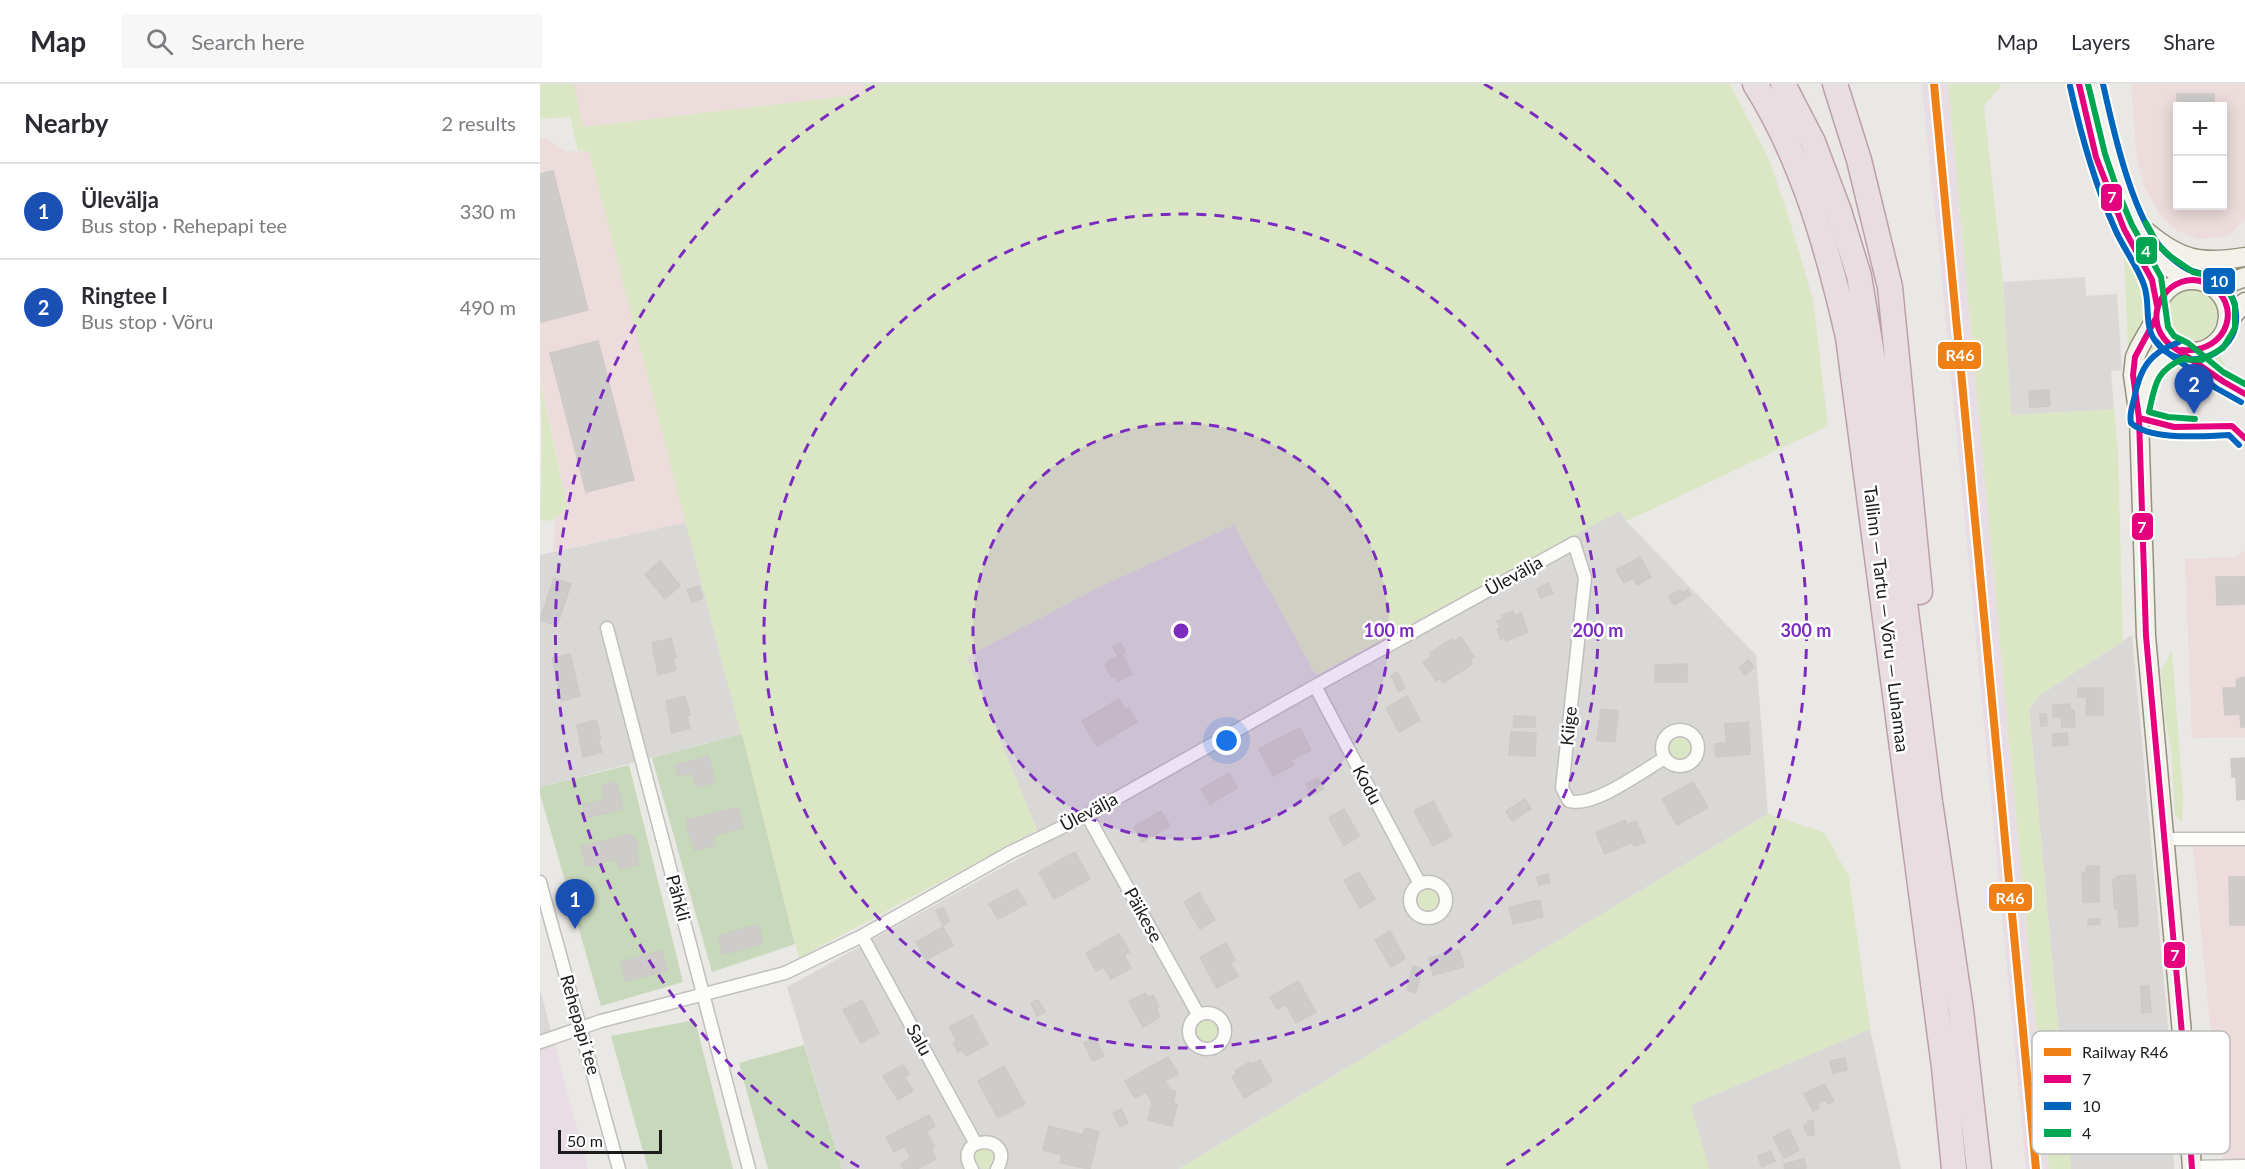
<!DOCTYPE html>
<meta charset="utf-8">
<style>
:root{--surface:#fff;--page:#f7f7f7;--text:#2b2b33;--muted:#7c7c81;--line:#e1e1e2;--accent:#111827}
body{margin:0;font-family:Lato,sans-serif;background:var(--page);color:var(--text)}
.controls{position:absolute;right:18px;top:18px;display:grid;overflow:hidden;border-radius:0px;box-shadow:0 3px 15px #0003}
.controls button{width:54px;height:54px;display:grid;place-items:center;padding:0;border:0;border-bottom:2px solid var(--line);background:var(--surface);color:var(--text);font:30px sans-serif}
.scale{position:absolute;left:18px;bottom:15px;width:104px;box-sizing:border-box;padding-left:6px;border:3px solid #1c1c1c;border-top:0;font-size:16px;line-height:21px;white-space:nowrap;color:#1c1c1c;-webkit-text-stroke:4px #fff;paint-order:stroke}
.you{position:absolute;left:687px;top:657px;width:21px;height:21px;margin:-15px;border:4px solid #fff;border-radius:50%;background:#1a73e8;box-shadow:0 0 0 9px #1a73e833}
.badge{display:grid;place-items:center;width:39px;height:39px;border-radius:50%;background:var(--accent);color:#fff;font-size:20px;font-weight:700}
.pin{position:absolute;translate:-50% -50px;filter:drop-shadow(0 2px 3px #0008)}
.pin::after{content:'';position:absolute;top:32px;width:21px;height:18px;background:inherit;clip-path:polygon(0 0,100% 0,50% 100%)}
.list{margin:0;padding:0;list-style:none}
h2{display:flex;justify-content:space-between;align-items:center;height:78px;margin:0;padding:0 24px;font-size:26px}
h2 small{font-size:20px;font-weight:400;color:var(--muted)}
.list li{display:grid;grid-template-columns:39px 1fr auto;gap:18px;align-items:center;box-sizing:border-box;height:96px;padding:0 24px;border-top:2px solid var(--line)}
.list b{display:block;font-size:22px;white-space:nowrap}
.list p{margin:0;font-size:20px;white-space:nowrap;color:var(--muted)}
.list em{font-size:20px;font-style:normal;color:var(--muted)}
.icon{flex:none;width:33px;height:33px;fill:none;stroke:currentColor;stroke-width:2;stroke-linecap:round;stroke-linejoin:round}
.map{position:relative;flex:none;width:1705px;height:1085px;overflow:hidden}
header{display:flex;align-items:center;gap:36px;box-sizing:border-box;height:84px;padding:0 30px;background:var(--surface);border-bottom:2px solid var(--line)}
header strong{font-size:28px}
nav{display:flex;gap:33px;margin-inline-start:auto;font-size:21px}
.search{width:420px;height:54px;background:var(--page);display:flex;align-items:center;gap:15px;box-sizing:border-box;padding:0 21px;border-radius:0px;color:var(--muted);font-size:22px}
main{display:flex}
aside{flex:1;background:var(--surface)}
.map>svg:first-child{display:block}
</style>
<header>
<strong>Map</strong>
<div class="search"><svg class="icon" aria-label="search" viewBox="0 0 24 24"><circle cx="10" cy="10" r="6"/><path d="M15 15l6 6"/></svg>Search here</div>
<nav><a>Map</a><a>Layers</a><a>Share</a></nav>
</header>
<main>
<aside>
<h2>Nearby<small>2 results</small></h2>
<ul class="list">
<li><span class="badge" style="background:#1a4fb4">1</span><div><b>Ülevälja</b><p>Bus stop · Rehepapi tee</p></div><em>330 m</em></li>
<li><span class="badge" style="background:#1a4fb4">2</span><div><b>Ringtee I</b><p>Bus stop · Võru</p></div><em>490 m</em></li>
</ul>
</aside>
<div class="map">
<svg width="1705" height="1085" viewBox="0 0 1705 1085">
<rect width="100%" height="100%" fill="#eae8e5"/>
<path fill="#d9d8d6" d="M1080,426l7,12 129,133 12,159 -589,355h-337l-55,-182 256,-142 -77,-188 133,-70 135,-62 82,150z
M147,438l55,212 -202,53v-232z
M1592,551l36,390 6,144h-103l-42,-460 11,-14z
M0,905l15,57 -15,5z
M1330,945l31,140h-192l-19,-64z"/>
<path fill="#ecdcdc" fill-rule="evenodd" d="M34,0h290v10l-282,33z
M1591,0h114v135l-16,17 -31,3 -21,-8 -17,-16 -15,-27 -8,-27zM1638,22h44v100h-44z
M0,54h6l19,13 24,1 98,370 -134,29 3,-33 11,-12 -27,-131z
M1705,467v186l-53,1 -7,-179 51,-2z
M1653,763h52v312h-22z"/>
<path fill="#e8dde4" d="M1381,0h27l101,1085h-23l-87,-920z
M15,962l33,123h-48v-118z"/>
<path fill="#dbe6c5" d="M0,0h34l9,43 281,-33v-10h866l39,75 20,59 24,82 15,126 -201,95 -7,-10 -304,164 -82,-150 -135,62 -133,70 71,173 -238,128 -210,-806 -11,-2 -8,-33 -30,2z
M1408,0h54l-18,22 19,176 8,133 103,-6 4,43 5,189 -83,54 -11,14 42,460h-22z
M1589,170l20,38 -2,17 -16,41 -3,-4 -4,-90z
M1643,178l56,2 4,7c-21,11 -40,4 -62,-4z
M1625 231a26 26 0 1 1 52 0a26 26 0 1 1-52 0Z
M1613,256l10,10 -12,12 -10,-6z
M1678,266l7,16 -7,6 -15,-15z
M0,296l27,126c-8,10 -13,17 -27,14l2,-85z
M1632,566l11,146 -1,27 -7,-8 -4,-66 -6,-31 -4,-47z
M1128 664a12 12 0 1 1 24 0a12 12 0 1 1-24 0Z
M1228,730l57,19 24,44 21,152 -179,76 18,64h-530z
M876 816a12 12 0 1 1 24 0a12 12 0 1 1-24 0Z
M655 948a12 12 0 1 1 24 0a12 12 0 1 1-24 0Z
M434 1074a11 11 0 1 1 22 0a11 11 0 1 1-22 0Z"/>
<path fill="#c8d8bb" d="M202,650l53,210 -83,28 -60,-214z
M89,681l54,217 -82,24 -61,-212v-7z
M155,936l38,149h-85l-37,-133z
M264,961l38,124h-74l-29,-106z"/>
<path fill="#dad9d8" d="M1545,193l1,19 31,-2 5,76 -11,1 3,38 -103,6 -8,-133z"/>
<path fill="#ceccca" stroke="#cdc9c6" stroke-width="1.5" d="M1637,10h37v12h-36l-1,17z
M1635,52h3v26h-2z
M13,87l35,139 -47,12 -1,-148z
M58,257l36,139 -48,12 -36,-139z
M1509,306l1,16 -20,1 -1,-16z
M1100,473l11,20 -14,8 -4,-7 -9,5 -8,-13z
M120,477l20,25 -15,13 -20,-25z
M1676,493h29v27l-28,1z
M14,494l17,6 -14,42 -17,-6z
M1008,499l5,10 -12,5 -4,-9z
M159,502l4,12 -11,4 -5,-12z
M1140,506l2,3 6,-3 3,5 -17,10 -5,-9z
M973,527l2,5 6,-3 7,19 -22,9 -2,-4 -3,2 -4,-10 3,-2 -3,-6 6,-2 -1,-3z
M921,553l13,20 -4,3 2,4 -29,19 -3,-5 -4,3 -13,-19 9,-6 -2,-3 22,-14 1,3z
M131,554l5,19 -3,1 3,12 -18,5 -6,-32z
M581,559l4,9 -7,4 -5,-9z
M30,570l10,42 -18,5 -10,-43z
M582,570l10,20 -14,7 -3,-6 -4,2 -6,-11 3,-1 -1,-3z
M1208,576l6,7 -9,8 -6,-7z
M1147,580v18h-32v-17z
M857,588l8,16 -6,4 -8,-16z
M1705,593v50h-4l-1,-13 -15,1 -2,-27h13l1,-9z
M1538,604h25v27h-17l1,-18h-9z
M145,612l5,19 -3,1 3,12 -18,5 -6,-32z
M867,612l13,24 -21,12 -13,-24z
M579,615l6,11 4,-2 8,14 -40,24 -15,-25z
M1530,620l1,6h3l1,17h-13l-1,-10h-8v-12z
M1061,625l17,2 -3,31 -18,-2z
M1500,630h6l1,12h-6z
M974,632l21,1v10h-22z
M56,636l5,19 -3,1 4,12 -19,5 -6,-32z
M1208,638l2,25 -23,2 -2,-25z
M760,644l11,22 -20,10 3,5 -21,11 -14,-27z
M971,648l25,1 -1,23 -26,-1z
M1527,649l1,12 -15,1v-12z
M1186,659l1,6 23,-2v7l-34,3 -1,-13z
M168,672l7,26 -18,5 -6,-15 -13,4 -3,-11z
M1705,674v41l-8,1 -1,-23h-4l-1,-18z
M689,689l8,15 -27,16 -9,-15z
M778,694l6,11 -12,6 -6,-11z
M76,697l7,28 -37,9 -3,-13 22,-5 -3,-15z
M1153,698l15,25 -31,18 -15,-26z
M985,715l6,10 -19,12 -6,-10z
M893,717l19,35 -19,10 -19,-35z
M198,723l5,20 -31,9 3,9 -20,5 -8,-22 2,-1 -2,-7z
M804,725l15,27 -15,10 -15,-28z
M621,727l9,15 -28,16 -8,-15z
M1085,736l2,5 9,-4 9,21 -11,4 -2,-4 -27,12 -9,-21z
M91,750l2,6 3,-1 2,8 -3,1 4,16 -19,5 -3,-10 -31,7 -5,-19z
M535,768l15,27 -36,20 -15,-27z
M1546,782h13v7h-13z
M819,788l16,27 -15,9 -16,-28z
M1542,789h17v29h-16z
M1008,790l2,9 -11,2 -2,-8z
M1595,791l2,26 -23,1 -1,-23h4v-3z
M1689,793h16v48h-15z
M477,805l9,15 -28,15 -9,-15z
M659,809l16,27 -15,9 -16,-27z
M1000,816l3,17 -30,7 -4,-17z
M1597,817l1,25 -19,1 -1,-18h-3l-1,-7z
M403,824l7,13 -7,4 -7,-14z
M1548,835h12v5l-12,1z
M218,841l5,19 -40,10 -5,-18z
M403,843l10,18 -27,15 -10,-18z
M850,847l15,27 -14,9 -16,-27z
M579,850l11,18 -6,3 7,13 -20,11 -7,-12 -8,4 -10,-18z
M686,859l9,17 -5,3 8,13 -21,12 -17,-31z
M919,866l5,17 -31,8 -4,-17z
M122,867l5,20 -42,10 -4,-19z
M873,882l9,3 -6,24 -9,-3z
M758,897l18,31 -20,11 -10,-19 -9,5 -7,-12z
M1601,902h8l2,26 -9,1z
M605,909l3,5 5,-3 6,12 -3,1 4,9 -17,10 -14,-26z
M322,916l17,33 -18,10 -18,-33z
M498,916l7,12 -8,4 -6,-13z
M432,931l16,29 -22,12 -4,-6 -4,2 -5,-9 4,-2 -8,-14z
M555,954l9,18 -11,5 -9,-18z
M628,973l10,17 -13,7 5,9 6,1 -3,12 4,1 -5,22 -24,-6 4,-18 -6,-10 -11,6 -10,-17z
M1305,974l2,12 -14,3 -3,-12z
M720,976l12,21 -28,17 -12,-21 5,-3 -2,-3 15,-9 2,2z
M363,981l6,9 -5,3 9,14 -15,9 -15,-24z
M464,982l21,38 -27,14 -20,-37z
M1284,1000l10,17 -6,3 -3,-4 -8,4 2,4 -6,3 -9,-17z
M581,1025l7,14 -8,4 -7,-14z
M389,1031l6,11 -9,5 8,15 -3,2 5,11 -19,10h-13l-3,-5 10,-6 -6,-12 -11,6 -8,-15z
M1273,1037l1,14 -6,1 -1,-6h-2l-1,-5h3v-3z
M509,1042l34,9 2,-7 14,4 -9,37 -30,-6 2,-8 -19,-5z
M1249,1045l10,21 -15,8 -11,-21z
M1230,1067l5,10 -13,6 -4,-11z
M1264,1075l2,9 -21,1 -1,-5z"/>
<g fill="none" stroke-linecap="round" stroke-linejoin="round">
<g stroke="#c0bfbd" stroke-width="15">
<path id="street" d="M67,544l142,541
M775,602l105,198
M1122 664a18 18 0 1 1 36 0a18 18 0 1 1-36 0Z
M547,731l111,199
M1623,755h82
M0,798l79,287
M870 816a18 18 0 1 1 36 0a18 18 0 1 1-36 0Z
M322,852l114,208
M649 947a18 18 0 1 1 36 0a18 18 0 1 1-36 0Z
M0,958l61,-21 184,-48 77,-37 147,-83 78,-38 228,-129 259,-143 11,35 -23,210 7,13c25,7 73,-30 96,-43
M1652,1083l53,-1
M432,1085c-22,-35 46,-36 25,0"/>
</g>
<g stroke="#93927e" stroke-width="21">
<path id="secondary" d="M1539,0l17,73 28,72 28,51 5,26
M1554,0c11,53 25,119 56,165 9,14 26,22 39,31
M1607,148c35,29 54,32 98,25
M1616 232a36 36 0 1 1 72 0a36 36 0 1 1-72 0Z
M1669,201h15l21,-8
M1616,234l-17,30 -4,9 -2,18 6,43 7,218 39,431 7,102
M1687,238l18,-20
M1601,324c6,-31 11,-45 41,-58"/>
</g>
<g stroke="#bd9eab" stroke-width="27">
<path id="highway" d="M1215,0c48,76 73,166 93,253l96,730 10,102
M1243,0l30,58 26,69 20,65 20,120 51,406 31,208 18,159
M1295,0l24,76 31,127 30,305"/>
</g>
<use href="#street" stroke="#fcfcfb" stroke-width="12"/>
<use href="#secondary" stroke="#f2f1ea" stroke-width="18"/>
<use href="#highway" stroke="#e8dee1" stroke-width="24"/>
<g stroke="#fff" stroke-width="10">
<path id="bus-1" d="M1539,0l17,73 28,72 28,51 5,26
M1616,234l-21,39 -2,18 6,43 7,218 39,431 7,102
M1642,266c48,4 62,-49 24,-67 -34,-15 -69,31 -37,61l55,38 21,12
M1599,334l35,9 58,-1 13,12"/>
</g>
<g stroke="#fff" stroke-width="10">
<path id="bus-2" d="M1530,2c11,49 24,97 45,143 8,19 22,36 29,56 7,19 -1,40 12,57 19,26 60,22 76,-6 7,-14 5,-35 -5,-47 -10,-13 -21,-14 -35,-18 -10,-3 -19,-12 -26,-18 -33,-32 -53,-124 -63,-169
M1615,256l9,10 52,38 25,14
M1639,258c-30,11 -39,26 -45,57 -2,8 -5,16 -3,24 20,18 72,13 98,12l10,10"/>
</g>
<g stroke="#fff" stroke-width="10">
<path id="bus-3" d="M1548,0l17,70 13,38 14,33 29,52 7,50 6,9 14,7 35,29 22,12
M1606,139l12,22 13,12 22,15 21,5 13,11 8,16v24l-12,20 -21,12 -20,-1
M1645,274c-29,12 -30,26 -36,54l19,5 27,2"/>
</g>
<use href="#bus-1" stroke="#e5007d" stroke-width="6"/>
<use href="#bus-2" stroke="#0065bd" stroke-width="6"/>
<use href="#bus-3" stroke="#00a651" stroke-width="6"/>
<g stroke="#fff" stroke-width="12">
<path id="rail-1" d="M1394,0l102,1085"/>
</g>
<use href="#rail-1" stroke="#ef8016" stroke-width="8"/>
</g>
<circle cx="641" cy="547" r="208" fill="#7b2cbf" fill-opacity=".12"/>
<g fill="none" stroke="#7b2cbf" stroke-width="3" stroke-dasharray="10 8">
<circle cx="641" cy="547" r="208"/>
<circle cx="641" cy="547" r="417"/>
<path d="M319 1083A625 625 0 0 1 338 0M944 0A625 625 0 0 1 963 1083"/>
</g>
<g text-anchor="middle" stroke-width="5" stroke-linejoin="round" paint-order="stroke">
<g font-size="18" fill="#1c1c1c" stroke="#fff">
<text transform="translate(974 492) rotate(-29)" y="6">Ülevälja</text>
<text transform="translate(1346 535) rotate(83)" y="6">Tallinn — Tartu — Võru — Luhamaa</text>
<text transform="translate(1029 642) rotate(-84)" y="6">Kiige</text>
<text transform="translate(827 701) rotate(62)" y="6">Kodu</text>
<text transform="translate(549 728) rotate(-28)" y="6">Ülevälja</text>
<text transform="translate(138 814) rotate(75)" y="6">Pähkli</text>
<text transform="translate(603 831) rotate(61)" y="6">Päikese</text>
<text transform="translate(40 941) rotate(74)" y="6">Rehepapi tee</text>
<text transform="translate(379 956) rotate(61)" y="6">Salu</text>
</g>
</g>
<rect x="1492" y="947" width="198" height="123" rx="9" fill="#fff" stroke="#bbb" stroke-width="1.5"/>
<rect x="1504" y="964" width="27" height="8" fill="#ef8016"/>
<rect x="1504" y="991" width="27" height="8" fill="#e5007d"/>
<rect x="1504" y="1018" width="27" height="8" fill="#0065bd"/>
<rect x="1504" y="1045" width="27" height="8" fill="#00a651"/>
<g font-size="16" fill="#1c1c1c">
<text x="1542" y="974">Railway R46</text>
<text x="1542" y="1001">7</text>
<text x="1542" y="1028">10</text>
<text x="1542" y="1055">4</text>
</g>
<circle cx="641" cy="547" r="9" fill="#7b2cbf" stroke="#fff" stroke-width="3"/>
<g font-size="18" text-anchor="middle" font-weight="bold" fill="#7b2cbf" stroke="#fff" stroke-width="5" stroke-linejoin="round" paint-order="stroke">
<text x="849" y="553">100 m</text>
<text x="1058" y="553">200 m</text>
<text x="1266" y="553">300 m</text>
</g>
<g stroke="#fff" stroke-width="2">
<rect x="1560" y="99" width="23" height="29" rx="6" fill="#e5007d"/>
<rect x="1595" y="152" width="23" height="29" rx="6" fill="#00a651"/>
<rect x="1662" y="183" width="34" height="28" rx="6" fill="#0065bd"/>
<rect x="1397" y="257" width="45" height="29" rx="6" fill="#ef8016"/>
<rect x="1591" y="428" width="23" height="29" rx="6" fill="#e5007d"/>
<rect x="1448" y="799" width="45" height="29" rx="6" fill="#ef8016"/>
<rect x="1623" y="857" width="23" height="28" rx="6" fill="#e5007d"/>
</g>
<g font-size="16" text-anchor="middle" font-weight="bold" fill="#fff">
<text x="1572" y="119">7</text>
<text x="1606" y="173">4</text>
<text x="1679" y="203">10</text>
<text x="1420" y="277">R46</text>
<text x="1602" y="449">7</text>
<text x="1470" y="820">R46</text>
<text x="1635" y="877">7</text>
</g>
</svg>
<div class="controls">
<button>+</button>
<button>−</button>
</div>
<div class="scale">50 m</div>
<div class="you"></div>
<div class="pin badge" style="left:35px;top:845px;background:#1a4fb4">1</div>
<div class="pin badge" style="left:1654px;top:330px;background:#1a4fb4">2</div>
</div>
</main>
